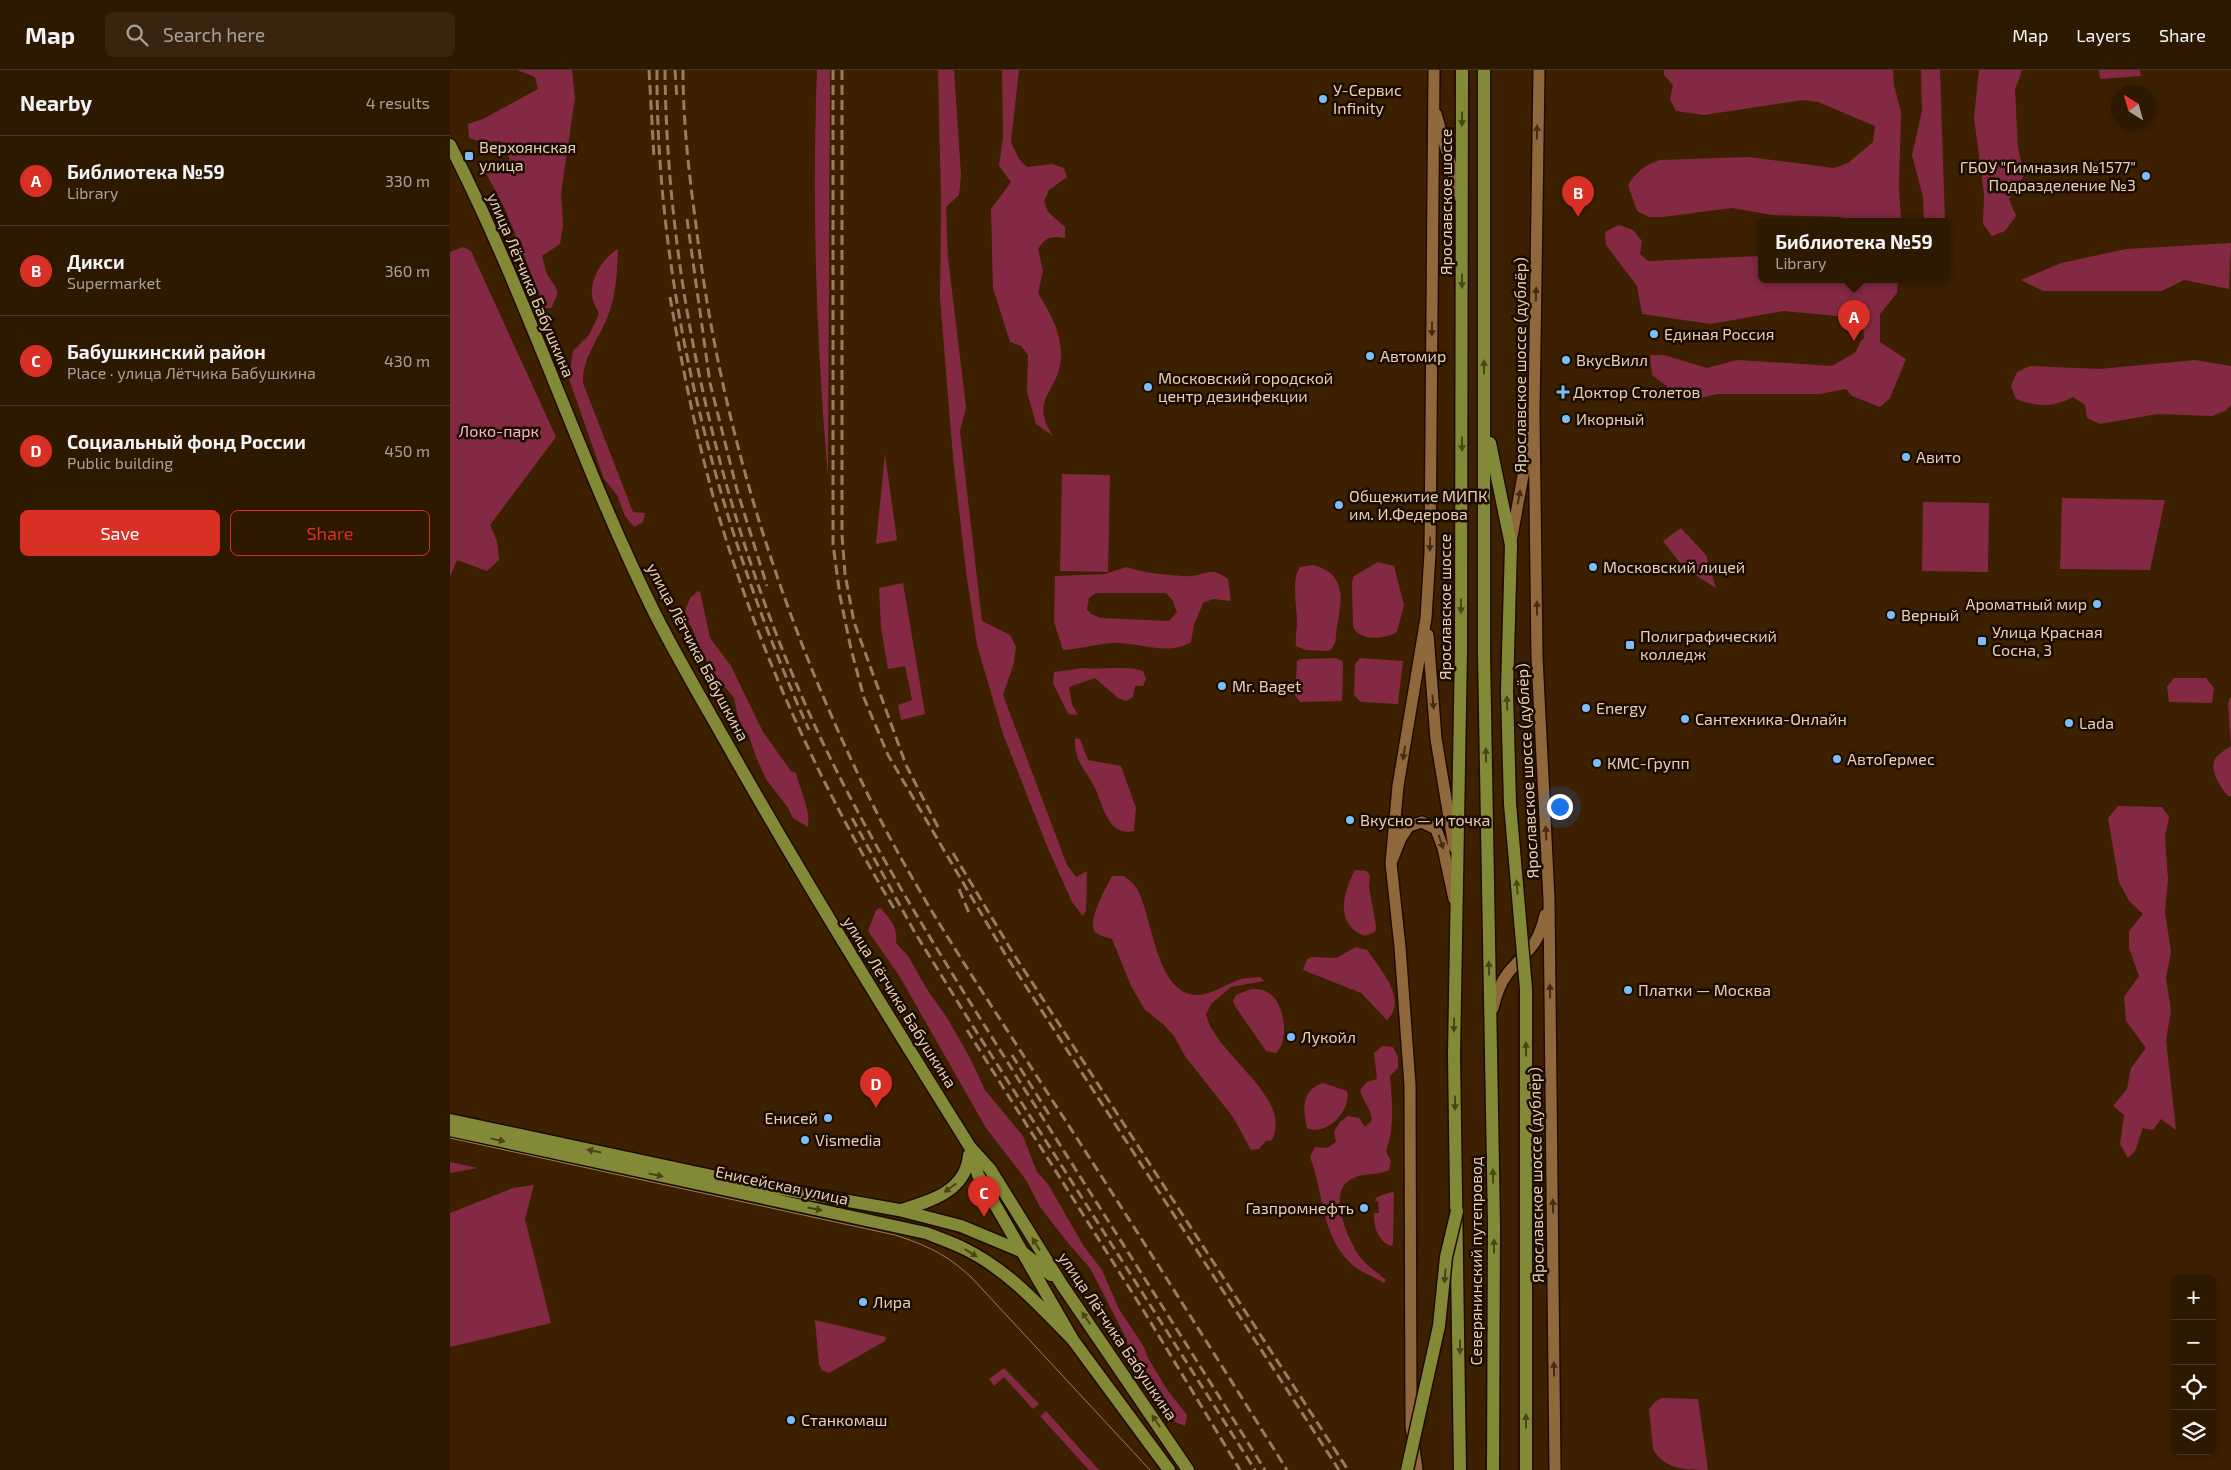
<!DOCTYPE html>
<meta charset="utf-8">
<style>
:root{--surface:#2d1800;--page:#39250f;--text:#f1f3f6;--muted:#a7a099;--line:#483722;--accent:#d93025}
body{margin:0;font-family:"Exo 2",sans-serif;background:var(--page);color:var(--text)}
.controls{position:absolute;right:15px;bottom:15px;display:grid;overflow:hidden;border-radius:8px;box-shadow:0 2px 8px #0003}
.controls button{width:45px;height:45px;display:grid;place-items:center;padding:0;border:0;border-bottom:1px solid var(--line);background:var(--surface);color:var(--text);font:25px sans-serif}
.compass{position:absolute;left:1661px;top:15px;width:45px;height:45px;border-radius:50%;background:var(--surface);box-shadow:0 2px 8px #0003;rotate:323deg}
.you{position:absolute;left:1109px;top:736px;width:18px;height:18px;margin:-12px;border:4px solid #fff;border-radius:50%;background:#1a73e8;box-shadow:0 0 0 8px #1a73e833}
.badge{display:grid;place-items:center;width:32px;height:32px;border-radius:50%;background:var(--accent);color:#fff;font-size:16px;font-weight:700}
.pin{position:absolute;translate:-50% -41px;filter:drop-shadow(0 1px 2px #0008)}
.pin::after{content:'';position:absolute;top:26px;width:18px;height:15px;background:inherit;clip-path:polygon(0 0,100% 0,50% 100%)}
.popup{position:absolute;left:1308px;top:148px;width:192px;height:65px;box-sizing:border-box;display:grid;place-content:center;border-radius:8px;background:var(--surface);filter:drop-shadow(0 1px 4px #0005);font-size:16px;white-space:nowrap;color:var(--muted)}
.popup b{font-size:19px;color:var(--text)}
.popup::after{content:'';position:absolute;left:50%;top:100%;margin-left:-10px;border:10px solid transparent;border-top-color:var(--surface)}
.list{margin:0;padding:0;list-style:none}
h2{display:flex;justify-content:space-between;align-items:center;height:65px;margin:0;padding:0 20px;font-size:21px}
h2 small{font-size:16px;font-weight:400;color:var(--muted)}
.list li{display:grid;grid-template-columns:32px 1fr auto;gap:15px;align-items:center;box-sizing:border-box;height:90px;padding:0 20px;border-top:1px solid var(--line)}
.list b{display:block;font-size:19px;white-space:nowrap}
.list p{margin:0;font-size:16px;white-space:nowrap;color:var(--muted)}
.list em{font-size:16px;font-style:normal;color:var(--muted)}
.actions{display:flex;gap:10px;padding:15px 20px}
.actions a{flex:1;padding:11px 0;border:1px solid var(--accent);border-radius:8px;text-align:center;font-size:18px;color:var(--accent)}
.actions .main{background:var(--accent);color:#fff}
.icon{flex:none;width:28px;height:28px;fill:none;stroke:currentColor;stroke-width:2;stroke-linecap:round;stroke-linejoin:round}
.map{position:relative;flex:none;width:1781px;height:1400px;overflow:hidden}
header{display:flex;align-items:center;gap:30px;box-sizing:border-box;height:70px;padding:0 25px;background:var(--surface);border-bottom:1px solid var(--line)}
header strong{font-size:24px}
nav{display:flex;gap:28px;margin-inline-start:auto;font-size:18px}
.search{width:350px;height:45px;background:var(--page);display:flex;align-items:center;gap:12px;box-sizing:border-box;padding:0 18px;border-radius:8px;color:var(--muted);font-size:19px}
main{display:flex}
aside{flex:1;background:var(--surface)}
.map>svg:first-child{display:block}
</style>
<header>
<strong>Map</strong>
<div class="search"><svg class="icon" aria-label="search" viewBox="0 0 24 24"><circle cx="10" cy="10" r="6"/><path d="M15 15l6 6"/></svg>Search here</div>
<nav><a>Map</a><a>Layers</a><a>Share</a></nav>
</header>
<main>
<aside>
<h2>Nearby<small>4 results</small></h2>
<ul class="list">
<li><span class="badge">A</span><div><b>Библиотека №59</b><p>Library</p></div><em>330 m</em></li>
<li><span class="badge">B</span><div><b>Дикси</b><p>Supermarket</p></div><em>360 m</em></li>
<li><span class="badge">C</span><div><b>Бабушкинский район</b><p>Place · улица Лётчика Бабушкина</p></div><em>430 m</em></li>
<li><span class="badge">D</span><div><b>Социальный фонд России</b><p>Public building</p></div><em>450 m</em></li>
</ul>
<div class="actions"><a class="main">Save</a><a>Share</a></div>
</aside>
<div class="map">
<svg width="1781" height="1400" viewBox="0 0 1781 1400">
<rect width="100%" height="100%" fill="#3c2000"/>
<path fill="#842943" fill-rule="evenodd" d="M67,0h55l3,28 -14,95 2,32 -3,19 -18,12c2,6 3,14 6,20 10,15 13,14 3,32h-6l-40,-99 -19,-36 12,-4 12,-10 -10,-18 -18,1 -13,-4 -1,-14 15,-5 55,-30 -3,-12z
M367,0h13l-2,407c-12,-136 -16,-271 -11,-407z
M488,0h16l7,105 -2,20 -13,12 2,51 18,149 -6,24 22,190 28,14 6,12 -2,16 -11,32 64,170 9,12 11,-6 -1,40 -3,5 -11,-14 -25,-56 -44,-112 -26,-89 -11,-74 -13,-114 -13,-159 1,-97z
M552,0h17l-8,72 8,17 8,8 25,-3 12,4 3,9 -18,13 -5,11 4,11 17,15v11c-14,-3 -20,0 -27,11l5,22 -5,22c12,20 24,40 23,64 -1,34 -33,42 -8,79l-17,-12 -9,-32 1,-37 -7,-9 -11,-4 -17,-54 -2,-79 20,-27 -12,-16 4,-29z
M1214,0h229l1,15 7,27 -2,76 2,34h-46l-15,-5 -68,-2 -40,-7 -69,9h-14l-12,-6 -9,-26c9,-14 17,-20 32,-25l88,-3 86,11 14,-5 25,-21 2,-16 -57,-24 -15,-2 -99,15 -28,-4 -6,-12 3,-14 -9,-10z
M1471,0h19l5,152h-21l-1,-25 -11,-42 10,-44z
M1529,0h43l-7,20 3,58 6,27 -15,24 7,17 -11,15 -13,5 -9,-12 1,-31 -10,-75z
M1649,0h41l1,6 -41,3z
M1169,155l14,5 9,11 -2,13 8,7 113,-5 1,24h136l-1,13 -17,21v28l26,17 -16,39 -10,9 -28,-11 -6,-7 -26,5h-102l-27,6 -18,-9 -21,-16 -2,-20h14l43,13 30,-8 95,6 24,-14 4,-10 4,-4 -1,-13 -25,-9 -55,-5 -72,13 -69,-10 -5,-28 -31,-41 -1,-13z
M1781,173l-2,46 -45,-9 -22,11h-119l-22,-11 40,-17 65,-14z
M13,177l8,4 85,186 -66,88 7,16 2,19 -12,11 -30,-11 -7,17v-325z
M168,179c-1,26 -2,52 -14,76 -9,19 -22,36 -21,58l50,129 12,1 -2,9 -9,5 -9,-11 -8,-21 -13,-16 -35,-100 4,-28 16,-16 10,-21c-2,-6 -7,-13 -7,-19 -2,-16 12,-39 26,-46z
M1745,290l36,6v39l-6,6 -13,5 -55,-2 -57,10 -13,-6 -2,-13 -12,-8c-22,11 -34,10 -57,2l-5,-13 6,-14 13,-6 69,3z
M435,384l12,86 -21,4z
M612,404l48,1 -2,97 -48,-1z
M1612,428l103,2 -15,70 -90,-1z
M1473,432l66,1 -1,69 -66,-1z
M1231,458l25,27 10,33 -32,-20 -21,-27z
M928,492l16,4 10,39 -7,27c-12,7 -37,10 -44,-5l-1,-45 2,-6z
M863,495c34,9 29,34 24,61 -2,10 1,20 -9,25l-22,-1 -10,-4c-1,-9 1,-16 1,-24 0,-15 -6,-42 3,-55z
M676,497c19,6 38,8 58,9 19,2 25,-12 44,3l3,22 -18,-2 -10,4 -9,22 -3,17c-24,15 -55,-1 -81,1 -16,2 -31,6 -47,7l-9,-28 1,-46 50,-2zM646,523h70l7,8 4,11 -8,9 -68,-3 -10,-4 -4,-5 2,-11z
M453,513l22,131 -24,6 -3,-15 14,-5 -7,-34 -17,3 -7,-41 -2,-40z
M248,521l2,1 10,46 21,28 32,66 28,39 5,2c4,17 15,38 12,54l-15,-9 -5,-10 -22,-29 -10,-22 -7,-21 -10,-15 -5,-23 -14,-17 -19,-29 -8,-22 -9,-16 6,-16z
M886,588l6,3 1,3 -1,37 -42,1 -5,-7 2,-34 4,-2z
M910,588l43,3 -5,43 -37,-2 -7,-7 1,-31z
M635,598c19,2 40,-3 58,3l3,8 -3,7h-8l-2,11 -7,4 -8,-3 -23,-20 -26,9 3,17 6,11 -10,-1 -15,-31 1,-11z
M1724,608h32l8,10 -2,15 -43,-1 -2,-15z
M1780,628h1v98h-3c-7,-8 -19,-25 -13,-37 3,-5 12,-10 16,-13l-3,-42z
M625,668l5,1 8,21 33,6 15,42 -2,23c-25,6 -31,-24 -38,-41 -9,-20 -22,-26 -21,-52z
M1668,736l44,1 7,10 -4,19 3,44 -3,32 6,40 -5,26 5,33 -5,29 10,90 -15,-11 -8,11 -10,-2 -8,23 -7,7 -8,-14 4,-29 -11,-9 14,-17 4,-21 15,-20 -20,-27 -2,-24 15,-21 -10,-28v-17l14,-17 -14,-13 -10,-19 -11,-64z
M905,800l11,1 4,4 -1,12 7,39 -1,6 -10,4c-31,-12 -22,-43 -10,-66z
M662,806h12c4,4 11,8 13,13 16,28 19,107 61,106 13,0 30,-12 43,-16 6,-1 12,-2 19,-2l4,4 -33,6 -20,17 -5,10c7,39 88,83 66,126l-6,1 -7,8 -8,1 -18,-33 -48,-61 -11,-20 -11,-12 -18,-14 -14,-24 -19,-47c-5,-2 -12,-3 -16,-6 -11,-10 11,-47 16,-57z
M430,838c10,10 18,19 16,35l12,13 20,35 18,25 24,42 15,32 38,46 14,36 11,12 35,61 19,25 17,39 25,38 4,11 18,30 21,27 -2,11 -10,-4 -9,-18 -37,-56 -3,-10 -36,-70 -22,-25 -28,-36 -14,-27 -40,-52 -86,-151 -32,-46 8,-21z
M906,877l11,3c12,18 42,50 20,70l-26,-27 -58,-23 4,-11 5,-2 24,1z
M801,919c6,0 11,0 16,3 18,9 23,48 9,61l-10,-2 -31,-45 -2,-5 3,-6z
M932,976l11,1 5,10v11l-8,8c2,26 5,51 -4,75l5,10 -2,9c-15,7 -30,1 -43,13 -16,15 3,59 14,74 7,9 18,16 26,23l-2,3c-9,-6 -22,-10 -30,-17 -33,-27 -30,-73 -44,-109l5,-10 12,1 9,-6 -2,-11 6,-9 8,-6 11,2 6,9 7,-7c-1,-12 -9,-18 -12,-30l7,-8 10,-3 -3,-26z
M873,1013l24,8c5,19 -21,46 -40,37 -4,-18 -6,-38 16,-45z
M0,1092l28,6 -28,5z
M84,1115l-9,34 26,104 -101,24v-134l63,-25z
M942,1122l2,1 -1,51 -2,2c-14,-5 -17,-20 -17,-33h5l-1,-12h-3l2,-4z
M365,1250l71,17 -1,4 -56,32 -7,-3 -3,-6z
M554,1298l35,36 -6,5 -29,-32 -10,9 -5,-7z
M1212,1328l36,1 10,71c-22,0 -43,0 -55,-21l-4,-40 7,-8z
M596,1341l53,59h-10l-49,-54z"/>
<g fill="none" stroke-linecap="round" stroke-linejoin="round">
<g stroke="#1e0b00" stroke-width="14">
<path id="minor" d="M1089,0l-5,343 3,244 12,242 6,571
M986,44l24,83
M1061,472l19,-105
M978,565l8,104 18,108
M941,793l7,-77 28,-168 4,-65 4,-483
M1043,938c3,-13 7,-25 15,-35 19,-23 30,-26 37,-58
M967,1400l-6,-44 -1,-341 -10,-138 -9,-84 10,-25 8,-12 13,-4 14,7 7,19 11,51"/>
</g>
<g stroke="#1e0b00" stroke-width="15">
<path id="major" d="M1034,0v584l10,571 -1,245
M0,75c78,152 129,316 205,469 25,49 53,96 80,144 75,132 155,261 235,389l20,22 72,116 126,185
M1040,373l21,102 -4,146 3,113
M0,1050l281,60 168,30 62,16 60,25 30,24
M0,1060l476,103c13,5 27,10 39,16 43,21 76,58 108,91
M521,1082l7,23 95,165 96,130
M451,1140c30,-9 65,-19 68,-55
M1010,1400l-6,-415 7,-406 1,-579"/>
</g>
<use href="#minor" stroke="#91683c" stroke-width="11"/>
<use href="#major" stroke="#838a37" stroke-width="12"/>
<path stroke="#967d61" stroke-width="1" d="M0,1068l445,97c31,10 51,19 76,42l179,193"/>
<path stroke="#967d61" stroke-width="3" stroke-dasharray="10 5" stroke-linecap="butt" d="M199,0l5,88
M207,0c-1,223 61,458 152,660
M215,0c2,227 60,464 156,669 57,120 129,231 199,343 82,129 164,258 245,388
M225,0l2,29
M233,0c0,52 6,104 13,155 24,202 86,396 176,578 49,99 113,192 173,286 82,126 162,253 242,381
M383,0v474l7,52 11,53 13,49 24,57 117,199 334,516
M392,0v465l3,39 9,48 52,143 34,66
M237,149l23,164 27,107 30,96
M220,227c12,69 26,138 45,206 41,142 104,281 180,407
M402,748l62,113 48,78 293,461
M503,783l60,100 335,517
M509,819l10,24
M517,960l178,283 95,157
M562,985l38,61"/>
<g stroke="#1e0b00" stroke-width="15" stroke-linecap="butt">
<path id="major-bridge" d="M1060,734l16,185v481
M957,1400l32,-144 7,-69 11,-46"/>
</g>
<use href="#major-bridge" stroke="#838a37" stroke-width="12"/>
</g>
<defs><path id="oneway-solid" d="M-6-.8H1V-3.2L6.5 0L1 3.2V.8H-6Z" transform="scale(1.25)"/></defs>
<g fill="#4a4519">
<use href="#oneway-solid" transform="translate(1012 49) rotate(90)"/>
<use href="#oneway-solid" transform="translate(1012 211) rotate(90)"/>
<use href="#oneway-solid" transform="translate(1034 297) rotate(-90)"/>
<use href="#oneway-solid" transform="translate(1012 374) rotate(90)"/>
<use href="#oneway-solid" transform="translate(1011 536) rotate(90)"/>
<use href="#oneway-solid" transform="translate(1057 633) rotate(-92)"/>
<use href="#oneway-solid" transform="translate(1036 685) rotate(-91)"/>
<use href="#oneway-solid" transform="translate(1067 817) rotate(-95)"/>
<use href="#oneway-solid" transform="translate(1039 898) rotate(-91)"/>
<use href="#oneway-solid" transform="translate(1004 955) rotate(91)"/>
<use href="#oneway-solid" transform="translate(1076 979) rotate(-90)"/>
<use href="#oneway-solid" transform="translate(1005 1033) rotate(89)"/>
<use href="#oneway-solid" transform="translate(48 1070) rotate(12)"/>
<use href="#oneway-solid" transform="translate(144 1081) rotate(-168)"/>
<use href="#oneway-solid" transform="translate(206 1105) rotate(12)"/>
<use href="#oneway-solid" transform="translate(1043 1106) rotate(-91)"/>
<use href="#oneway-solid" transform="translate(500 1118) rotate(144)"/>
<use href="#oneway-solid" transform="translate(365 1139) rotate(12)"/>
<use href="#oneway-solid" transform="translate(586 1174) rotate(-122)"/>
<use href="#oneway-solid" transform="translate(1044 1176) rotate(-90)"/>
<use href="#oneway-solid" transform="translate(521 1183) rotate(32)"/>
<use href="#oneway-solid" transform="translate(995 1206) rotate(94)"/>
<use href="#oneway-solid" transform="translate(636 1248) rotate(-125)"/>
<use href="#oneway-solid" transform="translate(1010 1277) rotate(89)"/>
<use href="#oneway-solid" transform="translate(706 1351) rotate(-124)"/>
<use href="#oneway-solid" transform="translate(1076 1351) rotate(-90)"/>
</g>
<g fill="#452c15">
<use href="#oneway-solid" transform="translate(1087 62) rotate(-89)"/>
<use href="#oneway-solid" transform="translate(1086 224) rotate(-88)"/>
<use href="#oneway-solid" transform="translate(982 259) rotate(91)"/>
<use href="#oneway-solid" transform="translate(1069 427) rotate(-80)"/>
<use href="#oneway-solid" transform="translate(980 474) rotate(91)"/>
<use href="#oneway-solid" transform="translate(1087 538) rotate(-90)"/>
<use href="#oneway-solid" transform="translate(983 632) rotate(85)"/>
<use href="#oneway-solid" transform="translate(954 683) rotate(99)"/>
<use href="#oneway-solid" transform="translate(1096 763) rotate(-93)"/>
<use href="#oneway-solid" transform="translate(991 772) rotate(71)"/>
<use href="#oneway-solid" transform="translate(1100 921) rotate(-91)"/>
<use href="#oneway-solid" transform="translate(1103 1136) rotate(-91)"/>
<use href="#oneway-solid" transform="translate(1104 1299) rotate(-91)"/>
</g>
<g fill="#7cbef9" stroke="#1c0c00" stroke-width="2">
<circle cx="873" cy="29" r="5"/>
<rect x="14" y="81" width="10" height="10" rx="2.5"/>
<circle cx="1696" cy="106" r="5"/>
<circle cx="1204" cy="264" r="5"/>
<circle cx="920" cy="286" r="5"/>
<circle cx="1116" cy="290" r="5"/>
<circle cx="698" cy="317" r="5"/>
<path d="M1110.5 314.5h5v5h5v5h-5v5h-5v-5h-5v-5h5z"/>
<circle cx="1116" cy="349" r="5"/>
<circle cx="1456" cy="387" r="5"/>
<circle cx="889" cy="435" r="5"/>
<circle cx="1143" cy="497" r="5"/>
<circle cx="1647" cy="534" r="5"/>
<circle cx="1441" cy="545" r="5"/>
<rect x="1527" y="566" width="10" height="10" rx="2.5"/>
<rect x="1175" y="570" width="10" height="10" rx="2.5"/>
<circle cx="772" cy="616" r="5"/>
<circle cx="1136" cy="638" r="5"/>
<circle cx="1235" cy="649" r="5"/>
<circle cx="1619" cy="653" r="5"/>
<circle cx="1387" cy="689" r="5"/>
<circle cx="1147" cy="693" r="5"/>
<circle cx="900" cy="750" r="5"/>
<circle cx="1178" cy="920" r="5"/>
<circle cx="841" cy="967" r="5"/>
<circle cx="378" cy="1048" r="5"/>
<circle cx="355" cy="1070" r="5"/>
<circle cx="914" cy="1138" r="5"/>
<circle cx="413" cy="1232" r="5"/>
<circle cx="341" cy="1350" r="5"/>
</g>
<g text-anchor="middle" stroke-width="5" stroke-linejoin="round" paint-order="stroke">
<g font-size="16" fill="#e7d0b9" stroke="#1c0c00" text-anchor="start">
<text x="883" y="26">У-Сервис<tspan x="883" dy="18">Infinity</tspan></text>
<text x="29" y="83">Верхоянская<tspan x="29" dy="18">улица</tspan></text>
<text x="1686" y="103" text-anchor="end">ГБОУ "Гимназия №1577"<tspan x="1686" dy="18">Подразделение №3</tspan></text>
<text x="1214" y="270">Единая Россия</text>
<text x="930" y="292">Автомир</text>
<text x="1126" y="296">ВкусВилл</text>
<text x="708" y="314">Московский городской<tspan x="708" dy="18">центр дезинфекции</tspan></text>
<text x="1123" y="328">Доктор Столетов</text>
<text x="1126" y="355">Икорный</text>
<text x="1466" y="393">Авито</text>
<text x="899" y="432">Общежитие МИПК<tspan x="899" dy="18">им. И.Федерова</tspan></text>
<text x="1153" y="503">Московский лицей</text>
<text x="1637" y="540" text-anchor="end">Ароматный мир</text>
<text x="1451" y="551">Верный</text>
<text x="1542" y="568">Улица Красная<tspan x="1542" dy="18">Сосна, 3</tspan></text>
<text x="1190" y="572">Полиграфический<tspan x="1190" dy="18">колледж</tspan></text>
<text x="782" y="622">Mr. Baget</text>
<text x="1146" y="644">Energy</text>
<text x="1245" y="655">Сантехника-Онлайн</text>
<text x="1629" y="659">Lada</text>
<text x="1397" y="695">АвтоГермес</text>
<text x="1157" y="699">КМС-Групп</text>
<text x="910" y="756">Вкусно — и точка</text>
<text x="1188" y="926">Платки — Москва</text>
<text x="851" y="973">Лукойл</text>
<text x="368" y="1054" text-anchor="end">Енисей</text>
<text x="365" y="1076">Vismedia</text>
<text x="904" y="1144" text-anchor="end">Газпромнефть</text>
<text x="423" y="1238">Лира</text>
<text x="351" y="1356">Станкомаш</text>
</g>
<g font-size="16" fill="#e7d0b9" stroke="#1c0c00">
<text transform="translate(996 132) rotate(-90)" y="6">Ярославское шоссе</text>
<text transform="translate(81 215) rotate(67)" y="6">улица Лётчика Бабушкина</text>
<text transform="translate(1070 295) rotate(-90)" y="6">Ярославское шоссе (дублёр)</text>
<text transform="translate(995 537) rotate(-90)" y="6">Ярославское шоссе</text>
<text transform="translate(248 582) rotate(62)" y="6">улица Лётчика Бабушкина</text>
<text transform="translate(1077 701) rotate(-93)" y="6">Ярославское шоссе (дублёр)</text>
<text transform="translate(450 932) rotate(58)" y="6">улица Лётчика Бабушкина</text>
<text transform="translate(1086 1105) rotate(-91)" y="6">Ярославское шоссе (дублёр)</text>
<text transform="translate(332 1115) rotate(12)" y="6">Енисейская улица</text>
<text transform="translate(1026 1191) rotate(-90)" y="6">Северянинский путепровод</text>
<text transform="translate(668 1266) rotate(56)" y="6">улица Лётчика Бабушкина</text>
</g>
<g font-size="16" fill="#f7b7c2" stroke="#1c0c00">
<text x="49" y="367">Локо-парк</text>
</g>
</g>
</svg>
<div class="controls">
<button>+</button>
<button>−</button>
<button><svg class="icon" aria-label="locate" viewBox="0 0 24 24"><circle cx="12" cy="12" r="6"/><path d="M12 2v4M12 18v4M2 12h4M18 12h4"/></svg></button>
<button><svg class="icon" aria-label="layers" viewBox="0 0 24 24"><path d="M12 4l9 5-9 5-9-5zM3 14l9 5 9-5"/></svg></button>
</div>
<svg class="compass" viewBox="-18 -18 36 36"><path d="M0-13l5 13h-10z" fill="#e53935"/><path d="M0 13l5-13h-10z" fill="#a7a099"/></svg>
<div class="you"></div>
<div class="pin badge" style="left:1404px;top:271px">A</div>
<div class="popup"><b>Библиотека №59</b>Library</div>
<div class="pin badge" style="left:1128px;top:147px">B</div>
<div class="pin badge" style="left:534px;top:1147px">C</div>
<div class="pin badge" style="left:426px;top:1038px">D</div>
</div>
</main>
